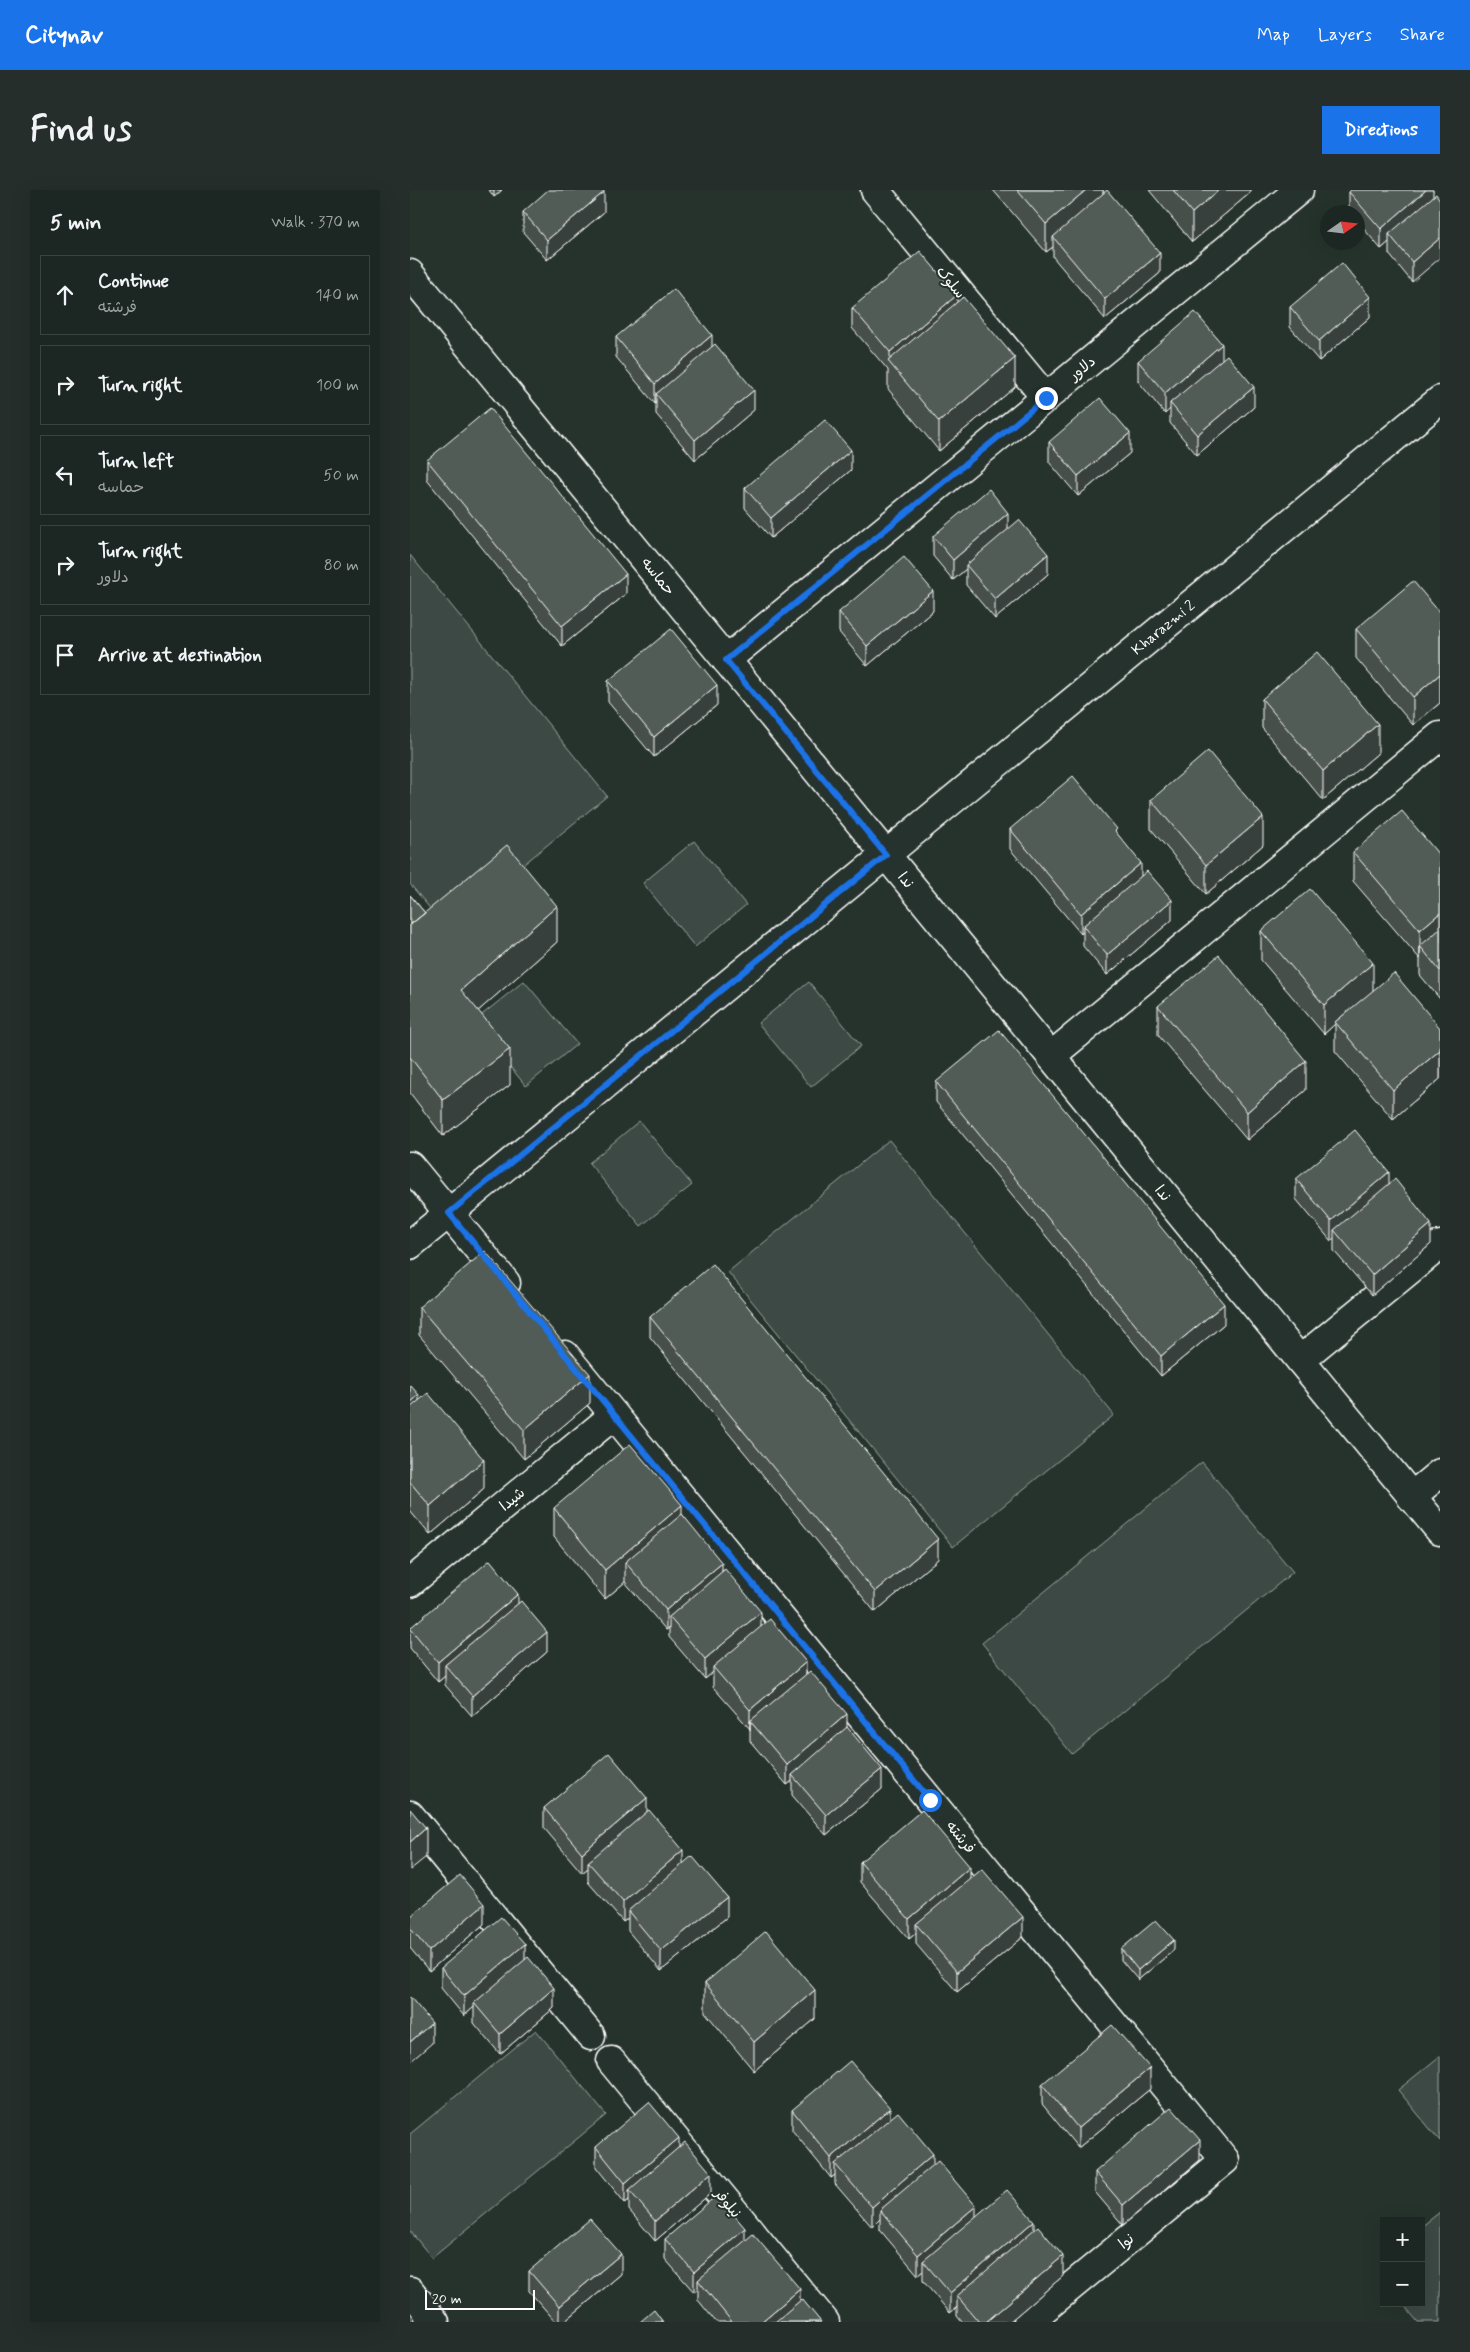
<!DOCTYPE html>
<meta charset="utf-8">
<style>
:root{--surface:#1c2622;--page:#252e2a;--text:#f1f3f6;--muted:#a0a5a5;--line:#3a4340;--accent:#1a73e8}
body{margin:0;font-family:Mynerve,"Playpen Sans Arabic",sans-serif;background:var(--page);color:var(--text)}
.controls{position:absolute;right:15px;bottom:15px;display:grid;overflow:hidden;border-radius:0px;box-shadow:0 5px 20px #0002}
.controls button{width:45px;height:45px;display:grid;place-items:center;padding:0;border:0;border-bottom:1px solid var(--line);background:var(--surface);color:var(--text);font:25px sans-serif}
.compass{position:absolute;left:910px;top:15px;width:45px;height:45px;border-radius:50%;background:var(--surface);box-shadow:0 5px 20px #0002;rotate:76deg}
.scale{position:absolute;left:15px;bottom:12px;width:110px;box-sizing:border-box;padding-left:5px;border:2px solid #fff;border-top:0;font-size:14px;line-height:18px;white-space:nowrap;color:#fff;-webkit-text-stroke:4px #26332d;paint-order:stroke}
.stop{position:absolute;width:15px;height:15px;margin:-11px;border:4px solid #1a73e8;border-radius:50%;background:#fff}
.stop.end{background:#1a73e8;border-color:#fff;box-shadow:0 1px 5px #0008}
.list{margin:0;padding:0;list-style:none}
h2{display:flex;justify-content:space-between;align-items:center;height:65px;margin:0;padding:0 20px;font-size:21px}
h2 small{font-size:16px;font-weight:400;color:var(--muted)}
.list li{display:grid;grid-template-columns:32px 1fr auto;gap:15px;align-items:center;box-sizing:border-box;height:80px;margin:0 10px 10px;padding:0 10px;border:1px solid var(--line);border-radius:0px}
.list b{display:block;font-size:19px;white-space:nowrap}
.list p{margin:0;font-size:16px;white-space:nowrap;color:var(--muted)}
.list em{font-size:16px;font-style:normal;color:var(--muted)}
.icon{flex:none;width:28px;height:28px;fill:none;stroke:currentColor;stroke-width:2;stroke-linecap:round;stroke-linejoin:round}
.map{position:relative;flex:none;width:1030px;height:2132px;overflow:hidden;border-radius:0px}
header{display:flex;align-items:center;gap:30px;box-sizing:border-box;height:70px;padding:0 25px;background:var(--accent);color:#fff}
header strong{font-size:24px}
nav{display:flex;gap:28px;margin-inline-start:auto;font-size:18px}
.intro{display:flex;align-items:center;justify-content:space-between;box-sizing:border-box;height:120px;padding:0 30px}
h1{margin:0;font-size:35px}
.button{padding:12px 22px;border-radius:0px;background:var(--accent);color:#fff;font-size:18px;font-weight:700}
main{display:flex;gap:30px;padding:0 30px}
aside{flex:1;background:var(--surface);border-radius:0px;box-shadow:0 5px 20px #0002}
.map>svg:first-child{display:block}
</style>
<header>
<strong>Citynav</strong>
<nav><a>Map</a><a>Layers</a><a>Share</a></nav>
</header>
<div class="intro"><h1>Find us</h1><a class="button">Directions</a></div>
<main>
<aside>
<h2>5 min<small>Walk · 370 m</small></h2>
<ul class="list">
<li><svg class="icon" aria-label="ahead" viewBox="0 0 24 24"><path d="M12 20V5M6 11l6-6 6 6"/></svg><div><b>Continue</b><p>فرشته</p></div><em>140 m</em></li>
<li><svg class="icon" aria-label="right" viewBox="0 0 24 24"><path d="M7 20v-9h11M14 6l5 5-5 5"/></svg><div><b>Turn right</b></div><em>100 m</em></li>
<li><svg class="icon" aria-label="left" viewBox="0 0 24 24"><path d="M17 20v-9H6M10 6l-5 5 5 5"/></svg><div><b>Turn left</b><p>حماسه</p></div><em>50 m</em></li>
<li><svg class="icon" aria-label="right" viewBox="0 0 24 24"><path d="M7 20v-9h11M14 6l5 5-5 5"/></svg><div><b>Turn right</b><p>دلاور</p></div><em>80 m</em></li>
<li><svg class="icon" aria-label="arrive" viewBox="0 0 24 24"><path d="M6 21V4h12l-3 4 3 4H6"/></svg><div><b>Arrive at destination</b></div></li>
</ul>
</aside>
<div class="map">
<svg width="1030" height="2132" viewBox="0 0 1030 2132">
<rect width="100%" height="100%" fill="#26332d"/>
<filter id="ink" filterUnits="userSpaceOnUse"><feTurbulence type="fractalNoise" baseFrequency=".02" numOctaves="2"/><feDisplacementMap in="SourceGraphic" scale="10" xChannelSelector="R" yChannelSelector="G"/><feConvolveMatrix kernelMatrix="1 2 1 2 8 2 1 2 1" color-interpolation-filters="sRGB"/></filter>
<g filter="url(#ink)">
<path fill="#3e4944" stroke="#9ea4a2" d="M0,365l197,241 -161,132 -36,-44z
M284,651l52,64 -51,42 -52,-64z
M114,791l53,63 -51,42 -53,-64z
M399,792l52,64 -50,41 -53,-64z
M229,931l53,64 -51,41 -52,-63z
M479,950l225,275 -161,132 -225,-275z
M792,1272l91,110 -221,182 -90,-111z
M126,1840l70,85 -174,143 -22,-27v-97z
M1030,1866v85l-42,-51z
M1030,2022v110h-22l-16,-19h19v-76z"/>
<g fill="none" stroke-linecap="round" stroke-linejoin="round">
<g stroke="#fff" stroke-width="31">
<g id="minor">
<path d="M465,0l171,208"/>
<path d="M0,84l1030,1257"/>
<path d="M316,470l573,-470"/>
<path d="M641,866l389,-320"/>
<path d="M0,976l96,117"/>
<path id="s1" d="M0,1055l1030,-845"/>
<path d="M155,1165l660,805 -197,162"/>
<path d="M890,1170l140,-115"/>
<path d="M1001,1307l29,-24"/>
<path d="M0,1393l204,-168"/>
<path d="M0,1625l181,221"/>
<path d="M201,1871l214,261"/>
<path d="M0,2101l25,31"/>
</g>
</g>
<use href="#minor" stroke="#26332d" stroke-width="28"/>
</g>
<path fill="#464f4b" stroke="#fff" d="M79,0h13l-8,7z
M583,0h110v3l57,80 -55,46 -52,-62v-10l-7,5z
M739,0h101v3l-58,49z
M1023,0l-21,92 -23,-28v-12l-8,7 -23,-27v-10h-9v-20z
M113,22h81l-57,48 -24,-28z
M547,112l58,85 -76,64 -51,-62v-19l-36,-42v-20z
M880,117l80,10 -51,44 -29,-34z
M206,147l96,9 42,64 -59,50 -39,-46v-11l-1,1 -39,-47z
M728,171l116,46 -57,48 -27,-32v-14l-5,5 -27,-33z
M639,252l81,11 -52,43 -29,-34z
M17,270l199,134 -64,52 -135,-166z
M441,280l-80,68 -26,-30v-20z
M598,339l40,45 -53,45 -29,-34v-16l-13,11 -20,-24v-20z
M523,421l-66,55 -28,-34v-20z
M1030,423v90l-27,22 -57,-67v-29z
M198,491l109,24 -63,52 -46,-55z
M852,509l116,54 -55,47 -61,-72z
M741,610l112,45 -57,49 -55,-65z
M600,639l107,5 24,42 31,44 -65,55 -24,-29v-14l-2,2 -71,-85z
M943,662l87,4v143l-20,-24v-16l-67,-78z
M0,705l15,18 132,29 -79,69 32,74 -67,51 -33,-43z
M851,741l112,59 67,38v51l-47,40 -58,-68v-27l-11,10 -63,-74z
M748,816l148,84 -59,50 -89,-105z
M526,892l288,242 -63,52 -225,-274z
M886,989l93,5 42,60 -59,51 -38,-44v-13l-3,3 -35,-42z
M9,1117l171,96 -66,56 -105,-124z
M240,1127l288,242 -63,53 -225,-275z
M0,1195l9,15 65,89 -54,46 -20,-24z
M144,1318l128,6 79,112 45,48 41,54 35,61 -56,46 -34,-40v-14l-5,4 -37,-44v-12l-37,-42v-15l-8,7 -36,-42v-9l-3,2 -41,-48 -20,17 -51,-62z
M108,1413l29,49 -75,64 -27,-31v-9l-7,6 -28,-34v-20z
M134,1618l103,4 36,52 44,53 -66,54 -33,-40v-13l-5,4 -35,-40v-14l-6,5 -38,-45z
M450,1672l110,16 53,59 -66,55 -41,-48v-11l-7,6 -49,-57z
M0,1727l74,7 -55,47 -19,-23z
M711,1759l53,1 -36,30 -17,-20z
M115,1769l29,49 -54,46 -26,-31v-16l-10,9 -23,-28v-20z
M295,1793l110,36 -61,52 -49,-59z
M632,1894l108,5 -72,59 -36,-44z
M382,1920l98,8 43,47 43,51 58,14 29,46 -54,46h-47l-5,-6v-9l-7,6 -27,-32v-10l-5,4 -38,-45v-11l-8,8 -37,-43v-9l-4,3 -39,-48z
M186,1957h83l32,46 -56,48 -26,-31v-10l-4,3 -29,-36z
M790,1970l-77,65 -28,-33v-20z
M255,2049l80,1 55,61 21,21h-105l-18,-22v-11l-4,3 -29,-33z
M119,2081l92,3 -57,48h-8l-27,-31z"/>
<path fill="#39403d" stroke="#fff" d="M84,0h8l-8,7z
M676,0h17v13l-50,34v10l-7,5v-28z
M809,0h31v3l-58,49v-29z
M1016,0h7v15l-44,29v8l-8,7v-20z
M194,2v20l-57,48v-20z
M1030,48v20l-28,24v-20z
M750,63v20l-55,46v-20z
M547,105v20l-67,48v-11z
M960,107v20l-51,44v-20z
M302,145v20l-56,39v9l-1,1v-20z
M812,154v21l-52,38v6l-5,5v-21z
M605,168v29l-76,64v-29z
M844,197v20l-57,48v-20z
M344,200v20l-59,50v-20z
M720,243v20l-52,43v-20z
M441,260v20l-80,68v-20z
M598,323v20l-42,32v4l-13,11v-20z
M638,364v20l-53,45v-20z
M216,384v20l-64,52v-20z
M523,401v20l-66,55v-20z
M1030,484v29l-27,22v-28z
M307,495v20l-63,52v-20z
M968,534v29l-55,47v-29z
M853,627v28l-57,49v-29z
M731,673v20l-58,43v6l-2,2v-20z
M762,710v20l-65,55v-20z
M147,716v36l-96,84v-36z
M1030,723v29l-20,4v13v-29z
M963,773v29l-38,30v2l-11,10v-29z
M100,859v36l-67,51v-36z
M1030,860v29l-47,40v-29z
M896,871v29l-59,50v-28z
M979,982v20l-55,38v8l-3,3v-20z
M1021,1034v20l-59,51v-20z
M814,1114v20l-63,52v-20z
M180,1184v29l-66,56v-29z
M9,1205v20l-9,8v-20z
M74,1270v29l-54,46v-29z
M272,1315v29l-57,28v20l-20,17v-29z
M528,1349v20l-63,53v-20z
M312,1373v20l-53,34v11l-3,2v-20z
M108,1404v20l-73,51v11l-7,6v-20z
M351,1422v20l-48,35v5l-8,7v-20z
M137,1442v20l-75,64v-20z
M396,1472v20l-56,39v9v-20z
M437,1524v20l-55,41v6l-5,4v-20z
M472,1579v20l-56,46v-20z
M237,1608v20l-59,44v6l-6,5v-20z
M16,1638v29l-16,13v-28z
M273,1660v20l-55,41v7l-5,4v-20z
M560,1677v20l-54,37v9l-7,6v-20z
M317,1707v20l-66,54v-20z
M74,1714v20l-55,47v-20z
M613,1727v20l-66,55v-20z
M764,1750v10l-36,30v-10z
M115,1754v20l-51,39v4l-10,9v-20z
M144,1798v20l-54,46v-20z
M405,1800v29l-61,52v-29z
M22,1833v20l-22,19v-20z
M740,1878v21l-72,59v-20z
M480,1918v20l-55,36v11l-4,3v-20z
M269,1948v20l-50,32v10l-4,3v-20z
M790,1950v20l-77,65v-20z
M523,1964v20l-53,36v9l-8,8v-20z
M301,1983v20l-56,48v-20z
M566,2016v20l-53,35v10l-5,4v-20z
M624,2031v21l-77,54v11l-7,6v-20z
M335,2038v21l-47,31v9l-4,3v-20z
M211,2064v20l-57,48h-5v-16z
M653,2066v20l-54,46h-23z
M390,2099v20l-16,13h-23z"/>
<path fill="#515c57" stroke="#fff" d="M138,0h55l1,2 -57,48 -24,-28z
M607,0h69l-40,34z
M697,0l53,63 -55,46 -52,-62z
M763,0h46l-27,23z
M941,0h75l-45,39 -32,-37z
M1026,4l4,6v38l-28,24 -23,-28z
M510,61l37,44 -67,57 -38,-44z
M932,73l28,34 -51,44 -29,-34z
M264,99l38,46 -57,49 -39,-47z
M553,107l52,61 -76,64 -51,-61z
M785,122l27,32 -57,49 -27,-32z
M305,154l39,46 -59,50 -39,-46z
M817,165l27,32 -57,48 -27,-32z
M690,208l30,35 -52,43 -29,-34z
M80,218l136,166 -64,52 -135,-166z
M415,230l26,30 -80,68 -26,-30z
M579,299l19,24 -55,47 -20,-24z
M609,330l29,34 -53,45 -29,-34z
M494,367l29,34 -66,55 -28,-34z
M1003,391l27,32v61l-27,23 -57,-68z
M261,439l46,56 -63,52 -46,-56z
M907,462l61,72 -55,47 -61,-72z
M798,561l55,66 -57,48 -55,-65z
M663,586l44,53 -2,2 26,32 -60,51 -71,-85z
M992,621l38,45v57l-20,17 -67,-78z
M97,655l50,61 -96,84 49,59 -67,51 -33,-43v-132z
M737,681l25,29 -65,55 -24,-29z
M900,699l63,74 -49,42 -63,-74z
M0,705l15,18 -15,12z
M1030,739v42l-20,-25z
M809,765l87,106 -59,51 -89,-106z
M984,783l46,55v22l-47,40 -58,-68z
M589,840l225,274 -63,52 -225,-274z
M945,940l34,42 -58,49 -35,-42z
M985,989l36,45 -59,51 -38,-45z
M75,1061l105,123 -66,56 -105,-123z
M303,1074l225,275 -63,53 -225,-275z
M0,1195l9,10 -9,8z
M18,1203l56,67 -54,46 -20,-24v-74z
M220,1254l52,61 -77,65 -51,-62z
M272,1324l40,49 -56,47 -41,-48z
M80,1370l28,34 -80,68 -28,-34z
M315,1379l36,43 -56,47 -36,-42z
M111,1411l26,31 -75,64 -27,-31z
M360,1429l36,43 -56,48 -37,-43z
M400,1481l37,43 -60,51 -37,-44z
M437,1537l35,42 -56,46 -34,-40z
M199,1563l38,45 -65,55 -38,-45z
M0,1619l16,19 -16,14z
M239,1620l34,40 -60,52 -35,-40z
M512,1620l48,57 -61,52 -49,-57z
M282,1666l35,41 -66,54 -33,-40z
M572,1679l41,48 -66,55 -41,-48z
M50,1685l24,29 -55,47 -19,-23v-11z
M91,1727l24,27 -61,52 -23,-28z
M746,1730l18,20 -36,30 -17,-21z
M356,1741l49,59 -61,52 -49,-59z
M118,1767l26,31 -54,46 -26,-31z
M0,1807l22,26 -22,19z
M702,1835l38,43 -72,60 -36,-44z
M440,1871l40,47 -59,50 -39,-48z
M239,1912l30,36 -54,45 -29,-36z
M761,1917l29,33 -77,65 -28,-33z
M488,1922l35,42 -61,53 -37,-43z
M275,1952l26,31 -56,48 -26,-31z
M528,1971l38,45 -58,49 -38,-45z
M597,2000l27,31 -84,72 -27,-32z
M307,2005l28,33 -51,44 -29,-33z
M180,2029l31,35 -62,52 -30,-35z
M628,2036l25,30 -77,66h-7l-22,-26z
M343,2044l47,55 -39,33h-29l-34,-42z
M392,2109l19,23h-46z
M244,2120l9,12h-23z
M0,2122l5,7 -3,3h-2z"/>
</g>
<g fill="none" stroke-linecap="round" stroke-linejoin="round" filter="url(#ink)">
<path stroke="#1a73e8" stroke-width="6" d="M520,1610l-481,-587 437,-358 -160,-195 320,-262"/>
</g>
<g text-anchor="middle" stroke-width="4" stroke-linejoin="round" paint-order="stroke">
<g font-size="15" fill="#fff" stroke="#26332d">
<text transform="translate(541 92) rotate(51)" y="5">سلوک</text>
<text transform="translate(672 178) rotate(-39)" y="5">دلاور</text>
<text transform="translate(248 386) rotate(51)" y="5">حماسه</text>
<text dy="5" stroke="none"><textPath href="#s1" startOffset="974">Kharazmi 2</textPath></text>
<text transform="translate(496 690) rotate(51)" y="5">ندا</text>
<text transform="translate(753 1003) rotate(51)" y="5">ندا</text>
<text transform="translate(102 1309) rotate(-39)" y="5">شیدا</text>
<text transform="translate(551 1647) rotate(51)" y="5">فرشته</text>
<text transform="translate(318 2013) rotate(51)" y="5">نیلوفر</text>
<text transform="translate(716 2051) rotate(-39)" y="5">نوا</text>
</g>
</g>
</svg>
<div class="controls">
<button>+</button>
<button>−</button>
</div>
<svg class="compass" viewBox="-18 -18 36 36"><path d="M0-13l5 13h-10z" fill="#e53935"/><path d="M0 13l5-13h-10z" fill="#a0a5a5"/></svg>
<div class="scale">20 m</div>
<div class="stop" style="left:520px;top:1610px"></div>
<div class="stop end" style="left:636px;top:208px"></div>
</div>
</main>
